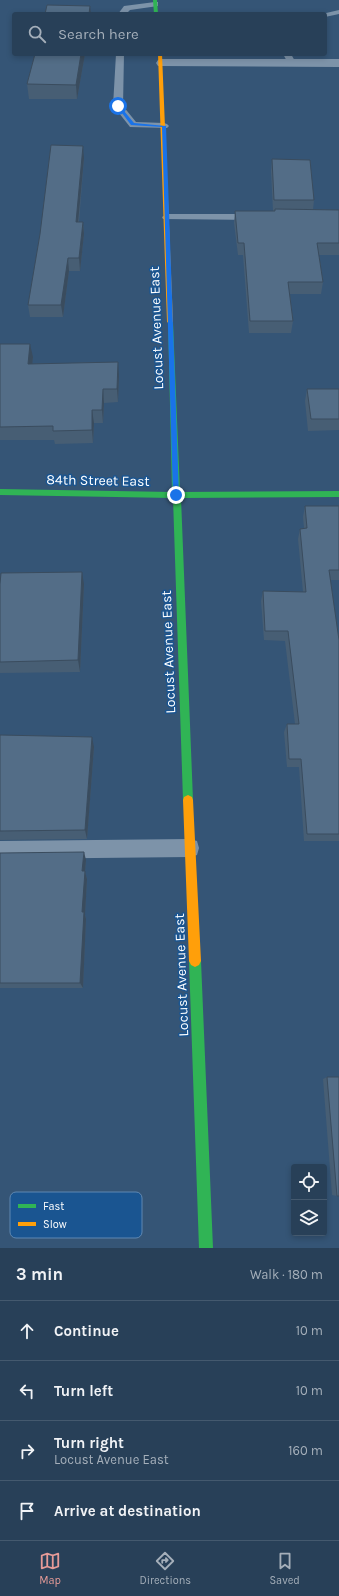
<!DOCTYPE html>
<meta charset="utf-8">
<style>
:root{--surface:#284058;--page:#344b61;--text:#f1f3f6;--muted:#a5afba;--line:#44596e;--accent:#e69b98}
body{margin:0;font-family:Karla,sans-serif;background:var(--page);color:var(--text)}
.controls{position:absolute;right:12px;bottom:12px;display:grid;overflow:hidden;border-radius:4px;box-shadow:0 2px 6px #0003}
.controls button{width:36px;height:36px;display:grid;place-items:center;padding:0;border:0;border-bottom:1px solid var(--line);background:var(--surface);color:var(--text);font:20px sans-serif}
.stop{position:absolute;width:12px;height:12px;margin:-9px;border:3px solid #1a73e8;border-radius:50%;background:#fff}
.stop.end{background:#1a73e8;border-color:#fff;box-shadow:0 1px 4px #0008}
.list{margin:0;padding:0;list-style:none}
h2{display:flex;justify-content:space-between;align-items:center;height:52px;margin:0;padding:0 16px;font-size:17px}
h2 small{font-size:13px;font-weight:400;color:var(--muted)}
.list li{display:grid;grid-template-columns:26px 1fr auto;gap:12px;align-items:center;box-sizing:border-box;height:60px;padding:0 16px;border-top:1px solid var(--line)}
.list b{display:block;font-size:15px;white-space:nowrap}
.list p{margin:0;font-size:13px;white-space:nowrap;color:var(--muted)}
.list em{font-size:13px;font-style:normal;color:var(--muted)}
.icon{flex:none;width:22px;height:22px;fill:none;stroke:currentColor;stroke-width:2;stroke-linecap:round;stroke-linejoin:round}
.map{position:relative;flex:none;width:339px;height:1248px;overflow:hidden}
.search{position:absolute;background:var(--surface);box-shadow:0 2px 6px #0003;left:12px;right:12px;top:12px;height:44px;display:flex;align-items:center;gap:10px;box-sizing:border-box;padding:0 14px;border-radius:4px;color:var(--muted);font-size:15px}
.sheet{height:292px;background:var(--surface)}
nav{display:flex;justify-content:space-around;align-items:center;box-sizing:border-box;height:56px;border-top:1px solid var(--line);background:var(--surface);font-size:11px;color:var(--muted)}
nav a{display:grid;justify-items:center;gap:2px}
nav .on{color:var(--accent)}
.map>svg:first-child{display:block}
</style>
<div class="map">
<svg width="339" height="1248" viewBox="0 0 339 1248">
<rect width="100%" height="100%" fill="#355576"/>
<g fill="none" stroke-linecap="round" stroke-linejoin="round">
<path fill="#7d93a9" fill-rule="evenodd" d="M155,2h3v4l-28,4 -4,4h-8l6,-8z
M339,10v4l-14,3v-3h-3z
M116,54h8l-1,52 13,16 28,1 3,1 2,2 -2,2 -37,-1 -15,-19 -2,-2z
M283,54h8l5,9 -1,2h-6z
M167,214h90l5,3 -5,3 -94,-1 -1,-2z
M190,839l7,2 2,7 -2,7 -7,2 -190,2v-18z"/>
<path fill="#7d93a9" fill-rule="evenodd" d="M162,59h177v8l-181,-1 -2,-3 2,-3z"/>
<path fill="#30b455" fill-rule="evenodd" d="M153,0h4l1,14h-4z
M168,320h4l1,2 7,170 159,-1v6l-158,1 12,302 -1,3 -4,2 -4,-2 -1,-3 -10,-302 -173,-3v-6l172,3z
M195,955l4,2 2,4 12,287h-14l-10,-287 2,-4z"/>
<path fill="#ff9f0a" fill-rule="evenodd" d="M158,54h4l11,268 -3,2 -3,-2z
M188,795l4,2 1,3 8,161 -2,4 -4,2 -4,-2 -2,-4 -6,-161 1,-3z"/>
</g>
<path fill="#475e74" d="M35,54h50l-8,45h-48l-2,-15z
M84,158l-5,64h4l1,12 -4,37h-11l-6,46h-33l-2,-12z
M272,159l42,41 -1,10h26v45h-20l4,27 -2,12h-31l3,27 -2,12h-42l-6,-78h-5l-4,-32 1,-12h38l-2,-40z
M0,344l33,13 -1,7 87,12 -1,26 -14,1 -1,20h-9l-1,20 -38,1 -1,-4h-54z
M307,389h32v41l-31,1 -3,-30z
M305,506h34v74h-9l9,60v201h-35l-5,-74h-12l-3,-35 3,-8h8l-10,-83 -21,-1 -3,-39 2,-10 40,1 -5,-53 2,-10 4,-1 -1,-11z
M0,584h84l-4,88 -80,1z
M0,735l94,12 -7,92 -87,1z
M0,853l86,7 -1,12 2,7 -2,36 1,4 -3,69h-83z
M327,1077l10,119 -5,-1 -9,-116z"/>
<path fill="#3a4c5e" d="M90,6l1,8h-2z
M81,54h4l-8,45 -1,-14z
M83,146l1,12 -7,76 -1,-12z
M83,222l1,12 -4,37 -1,-13z
M68,258l1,13 -6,46 -2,-12z
M30,344l3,13 -2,20 -3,-13z
M118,362l1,14 -1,26 -1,-13z
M103,389l1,14 -1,20 -1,-13z
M92,410l2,13 -1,20 -1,-13z
M82,572l2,12 -4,88 -2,-12z
M92,737l2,10 -7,92 -2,-9z
M84,852l2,8 -1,12 2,7 -2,36 1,4 -3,69 -3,-5 2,-71v-41z"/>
<path fill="#536d87" stroke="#3a4c5e" d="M47,5l43,1 -1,8h-44z
M35,54h46l-5,31 -49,-1z
M51,145l32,1 -7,76h7l-4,36h-11l-7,47h-33l12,-71z
M272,159l38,1 4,40h-40z
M275,209l64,1v33h-22l6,39h-35l5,39h-43l-6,-78h-6l-3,-32h40z
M0,344h30l-2,20 90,-2 -1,27h-14l-1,21h-10v20l-39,1v-5l-53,1z
M307,389h32v30h-28z
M305,506h34v64h-10l10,70v194h-32l-6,-75h-12l-2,-35h12l-11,-93h-23l-2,-40 43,1 -6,-63 7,-1z
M82,572l-4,88 -78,2v-78l1,-11z
M0,735l92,2 -7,93 -85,1z
M84,852l-2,19h3l-3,41h2l-4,71h-80v-130z
M327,1077h12v119h-2z"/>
<path fill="#1a73e8" d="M116,105h3l15,18 32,3 13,369 -3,2 -3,-2 -11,-368 -31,-2z"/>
<g text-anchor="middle" stroke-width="3" stroke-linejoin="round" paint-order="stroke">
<g font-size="14" fill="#fff" stroke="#1a5591">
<text transform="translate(156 328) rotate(-92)" y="5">Locust Avenue East</text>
<text transform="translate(98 480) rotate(1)" y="5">84th Street East</text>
<text transform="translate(168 652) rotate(-92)" y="5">Locust Avenue East</text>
<text transform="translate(181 975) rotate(-92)" y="5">Locust Avenue East</text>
</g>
</g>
<rect x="10" y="1192" width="132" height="46" rx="6" fill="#1a5591" stroke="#5f88b2" stroke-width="1"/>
<rect x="18" y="1204" width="18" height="4" fill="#30b455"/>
<rect x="18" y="1222" width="18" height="4" fill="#ff9f0a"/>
<g font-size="11" fill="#fff">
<text x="43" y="1210">Fast</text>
<text x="43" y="1228">Slow</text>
</g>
</svg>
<div class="controls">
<button><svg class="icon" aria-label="locate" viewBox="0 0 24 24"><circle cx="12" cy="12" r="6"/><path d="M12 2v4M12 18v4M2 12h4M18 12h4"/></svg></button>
<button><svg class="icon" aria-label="layers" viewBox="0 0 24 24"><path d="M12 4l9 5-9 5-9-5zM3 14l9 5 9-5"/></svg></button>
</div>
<div class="stop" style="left:118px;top:106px"></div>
<div class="stop end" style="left:176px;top:495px"></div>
<div class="search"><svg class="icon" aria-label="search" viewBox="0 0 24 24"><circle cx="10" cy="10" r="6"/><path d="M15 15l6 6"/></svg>Search here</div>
</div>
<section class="sheet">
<h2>3 min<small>Walk · 180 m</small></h2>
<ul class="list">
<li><svg class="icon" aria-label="ahead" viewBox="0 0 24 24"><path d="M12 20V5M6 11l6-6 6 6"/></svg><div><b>Continue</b></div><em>10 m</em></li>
<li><svg class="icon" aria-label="left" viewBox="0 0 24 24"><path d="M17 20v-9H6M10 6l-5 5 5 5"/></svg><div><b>Turn left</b></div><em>10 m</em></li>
<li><svg class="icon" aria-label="right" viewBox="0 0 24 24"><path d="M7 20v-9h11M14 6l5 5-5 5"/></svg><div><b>Turn right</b><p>Locust Avenue East</p></div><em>160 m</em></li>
<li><svg class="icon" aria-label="arrive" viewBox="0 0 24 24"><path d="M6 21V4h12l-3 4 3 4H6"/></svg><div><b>Arrive at destination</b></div></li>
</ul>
</section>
<nav>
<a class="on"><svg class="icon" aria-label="map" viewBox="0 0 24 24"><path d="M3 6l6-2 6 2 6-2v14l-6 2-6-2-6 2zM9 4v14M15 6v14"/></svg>Map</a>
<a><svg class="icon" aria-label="directions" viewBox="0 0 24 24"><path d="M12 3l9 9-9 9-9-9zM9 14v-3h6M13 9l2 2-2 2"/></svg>Directions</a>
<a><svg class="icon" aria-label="saved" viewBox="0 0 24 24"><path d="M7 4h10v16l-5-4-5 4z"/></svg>Saved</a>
</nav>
